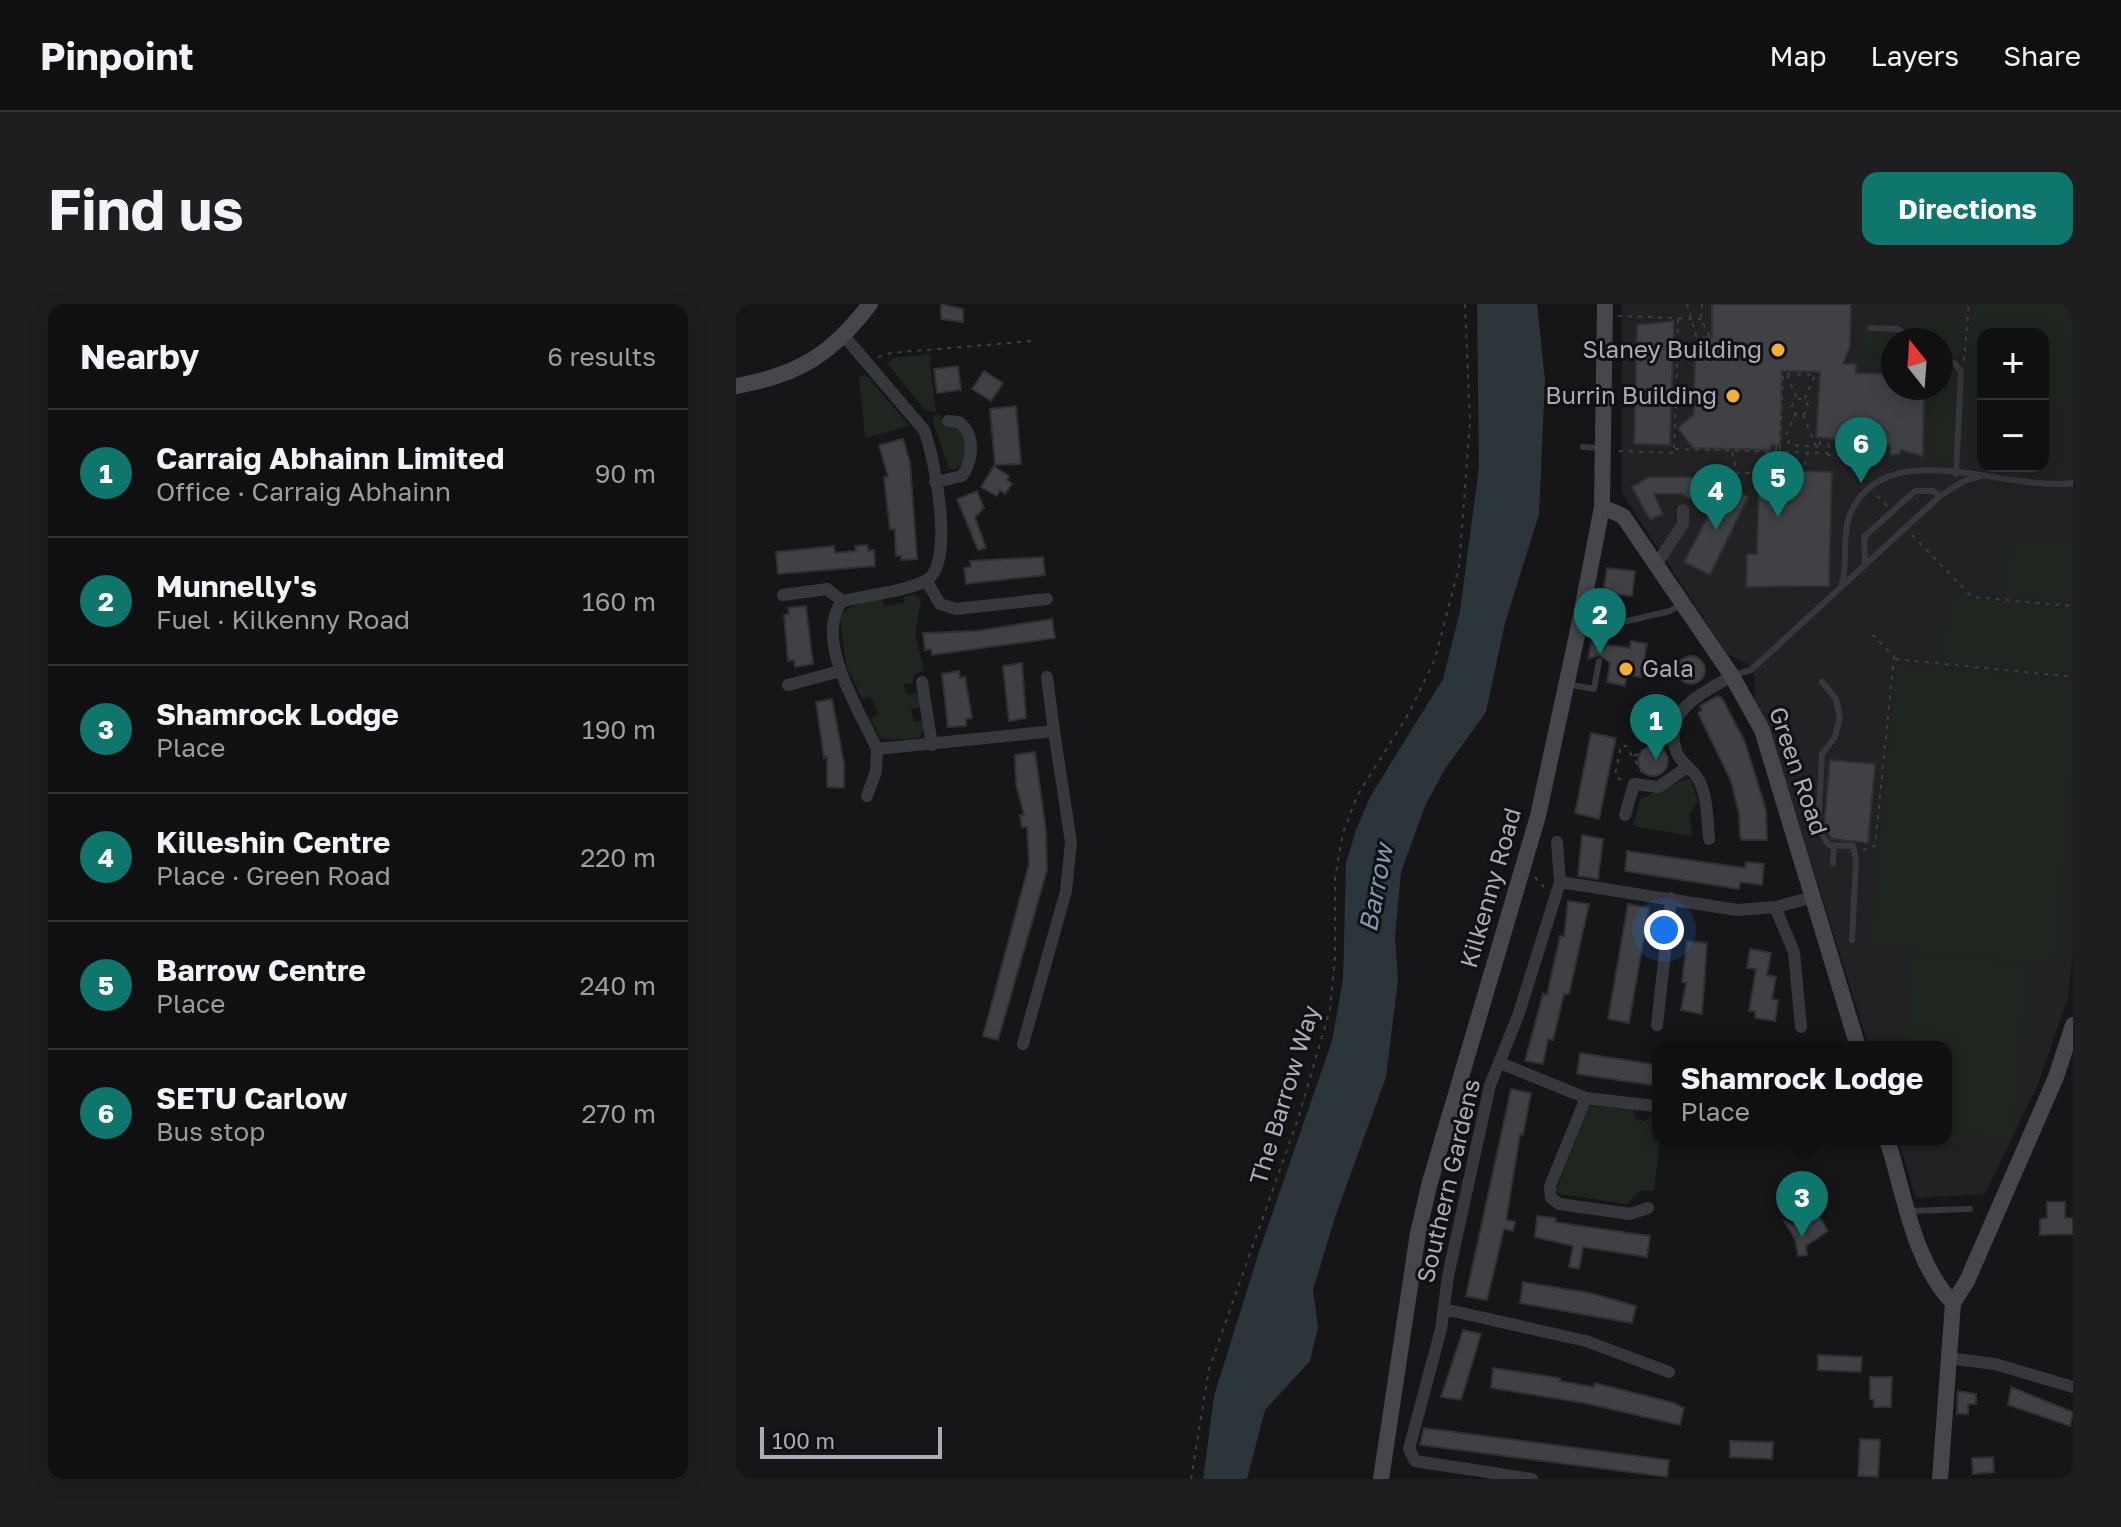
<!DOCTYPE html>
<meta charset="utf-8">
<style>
:root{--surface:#101012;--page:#1e1e20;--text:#f1f3f6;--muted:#9c9d9f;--line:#303032;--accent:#0f766e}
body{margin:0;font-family:"Golos Text",sans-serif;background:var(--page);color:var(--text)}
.controls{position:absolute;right:24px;top:24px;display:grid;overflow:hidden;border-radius:16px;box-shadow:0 4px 20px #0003}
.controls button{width:72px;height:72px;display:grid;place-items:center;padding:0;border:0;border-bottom:2px solid var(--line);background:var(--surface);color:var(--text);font:40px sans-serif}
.compass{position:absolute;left:1145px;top:24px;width:72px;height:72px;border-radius:50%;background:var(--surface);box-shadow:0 4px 20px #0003;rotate:343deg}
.scale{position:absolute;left:24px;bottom:20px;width:182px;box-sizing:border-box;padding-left:8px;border:4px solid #a8adb8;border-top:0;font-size:22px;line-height:28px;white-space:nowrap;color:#a8adb8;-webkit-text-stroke:6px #111113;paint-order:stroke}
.you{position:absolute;left:928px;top:626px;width:28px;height:28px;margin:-20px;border:6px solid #fff;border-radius:50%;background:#1a73e8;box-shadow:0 0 0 12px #1a73e833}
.badge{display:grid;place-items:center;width:52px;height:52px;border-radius:50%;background:var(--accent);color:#fff;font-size:26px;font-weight:700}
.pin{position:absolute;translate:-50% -66px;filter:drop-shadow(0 2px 4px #0008)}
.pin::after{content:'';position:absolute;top:42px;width:28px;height:24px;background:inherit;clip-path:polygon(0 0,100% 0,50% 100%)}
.popup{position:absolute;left:916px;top:737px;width:300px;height:104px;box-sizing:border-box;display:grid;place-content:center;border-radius:16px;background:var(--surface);filter:drop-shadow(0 2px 6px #0005);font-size:26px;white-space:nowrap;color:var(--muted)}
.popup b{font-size:30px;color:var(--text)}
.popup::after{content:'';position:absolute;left:50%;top:100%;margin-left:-16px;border:16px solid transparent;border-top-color:var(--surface)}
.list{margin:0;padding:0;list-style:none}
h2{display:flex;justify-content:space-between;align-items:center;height:104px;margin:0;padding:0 32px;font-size:34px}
h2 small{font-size:26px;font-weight:400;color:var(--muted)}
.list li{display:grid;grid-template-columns:52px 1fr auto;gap:24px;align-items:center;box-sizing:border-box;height:128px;padding:0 32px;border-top:2px solid var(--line)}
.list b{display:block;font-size:30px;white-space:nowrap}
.list p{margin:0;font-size:26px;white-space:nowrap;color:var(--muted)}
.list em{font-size:26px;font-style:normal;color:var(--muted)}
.map{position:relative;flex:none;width:1337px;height:1175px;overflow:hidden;border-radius:16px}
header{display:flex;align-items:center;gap:48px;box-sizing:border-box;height:112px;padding:0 40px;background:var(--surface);border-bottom:2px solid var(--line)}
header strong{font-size:38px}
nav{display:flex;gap:44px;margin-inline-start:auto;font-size:28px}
.intro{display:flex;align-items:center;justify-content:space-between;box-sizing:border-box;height:192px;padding:0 48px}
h1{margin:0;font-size:56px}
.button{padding:20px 36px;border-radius:16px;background:var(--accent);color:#fff;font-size:28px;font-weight:700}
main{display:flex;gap:48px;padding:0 48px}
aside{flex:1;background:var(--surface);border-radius:16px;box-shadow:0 4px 20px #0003}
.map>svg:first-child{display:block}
</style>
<header>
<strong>Pinpoint</strong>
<nav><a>Map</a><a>Layers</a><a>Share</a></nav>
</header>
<div class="intro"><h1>Find us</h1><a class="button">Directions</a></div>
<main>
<aside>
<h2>Nearby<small>6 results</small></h2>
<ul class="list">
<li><span class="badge">1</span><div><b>Carraig Abhainn Limited</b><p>Office · Carraig Abhainn</p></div><em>90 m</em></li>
<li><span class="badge">2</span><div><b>Munnelly's</b><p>Fuel · Kilkenny Road</p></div><em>160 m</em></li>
<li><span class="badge">3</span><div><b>Shamrock Lodge</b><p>Place</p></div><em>190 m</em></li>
<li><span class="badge">4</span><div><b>Killeshin Centre</b><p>Place · Green Road</p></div><em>220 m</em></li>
<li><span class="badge">5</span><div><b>Barrow Centre</b><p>Place</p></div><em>240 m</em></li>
<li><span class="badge">6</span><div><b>SETU Carlow</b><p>Bus stop</p></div><em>270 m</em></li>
</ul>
</aside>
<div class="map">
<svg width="1337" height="1175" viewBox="0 0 1337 1175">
<rect width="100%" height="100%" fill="#161618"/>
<path fill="#222225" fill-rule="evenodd" d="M886,0h451v649l-5,44 -30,87 -53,110 -69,4 -18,-59h48v-92h-77l-99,-316 -15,-28v-26l-7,-13 -21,-10 -105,-161zM1247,30h60v132h-60zM1157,36h48v48h-48z"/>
<path fill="#1e261f" d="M1236,0h101v103l-30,-2v-71h-60v67l-17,-1z
M1163,17l61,2 3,2 -3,32 -19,-1v-16h-23l-7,-12z
M1126,28l34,1 8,7h-11l-4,24 -27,2 -4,-20z
M193,50l7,58 -11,-2 -38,-47 6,-5z
M1205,63l11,1 5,7 -2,81 -7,7 -18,-2 -1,-73h12z
M130,71l44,51 -45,12 -6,-62z
M199,111h6l2,12 16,-1 5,7 2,26 -11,11 -6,-1 -17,-50z
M1274,233l63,5v60l-68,-6z
M179,291l6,5 -6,34 9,37 -9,3 -3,9 -8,1 2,10h11l4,13 -10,2 3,13 8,-1 2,9 -5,8 -28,2 -12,-4 -8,-18 8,-4 -9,-18 -8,3 -16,-34 -6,-49 10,-9 31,-9 3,9 21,-5 -2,-5z
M1213,293l124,10v67l-132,-12z
M1160,361l177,16v80l-18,202 -185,-16z
M949,475l6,1 7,22 -9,12 4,22 -60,-10 7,-27z
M1176,650l116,10 -15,174 -67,-6v-85h-42z
M858,798l40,7 1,10 11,2 12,-13 2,31 -6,52 -14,-1 -13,14 -67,-10 -4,-4 31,-79z"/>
<path fill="#2c353c" d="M741,0h60l8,76 -6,134 -34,109 -19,89 -41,57 -20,37 -24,66 -6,65 3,43 -12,97 -51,140 -22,73 5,37 -8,34 -45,49 -18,69h-44l11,-83 45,-144 73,-211 11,-61 3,-117 10,-33 14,-33 73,-118 17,-68 19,-144z"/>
<path fill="#404145" stroke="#303034" stroke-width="2" d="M205,0l22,5v13l-22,-3z
M976,0h139l-1,42 -7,18h13v9l37,1v14h31l-1,68 -22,-6 -1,4 -10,1v-9l-74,-9 4,-65 -38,-1 -2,75 -9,-1v5l-78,-2 -15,-20 16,-14 1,-68 10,-3 -2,-6h9z
M938,17l-4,124 -36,-1 3,-119z
M222,62l3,24 -24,3 -3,-24z
M248,67l19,12 -12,18 -19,-12z
M280,102l5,58 -26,1 -5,-56z
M167,135l7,23 7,97 -16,1v-4h-5l-1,-27h-5l-6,-52h4l-9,-32z
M258,162l15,10 -2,4 5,4 -7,10 -5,-4 -3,6 -16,-9z
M1036,166l60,2 -3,114 -83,1 1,-33h10l2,-75h12z
M913,173h43l28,15 5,-11 23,16 -38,78 -26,-13 26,-50 -28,-18h-28l9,20 -13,6 -18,-33z
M241,187l7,17 -9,9 11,31 -8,2 -21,-51z
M131,241l1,6 6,-1 1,16 -97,8 -2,-22 58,-6 1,7 21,-2 -1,-5z
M307,253l2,18 -79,9 -2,-16 7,-1 -1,-6z
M871,264l28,3 -3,25 -29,-3z
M70,302l7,58 -18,3 -1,-7 -6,1 -4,-46 5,-1 -1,-6z
M316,315l3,19 -123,17 -1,-6 -6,1 -2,-17 53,-2z
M895,337l16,3 -6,33 -14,-2 -2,11 -18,-4 3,-19 -11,-8 -11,4 3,-17 10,8 7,-5 22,3z
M941 366a14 14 0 1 1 28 0a14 14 0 1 1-28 0Z
M286,359l4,55 -17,3 -6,-55z
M223,367l1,7 5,-1 7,41 -6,1v7l-18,1 -6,-53z
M981,392l5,2 23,44 21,68 1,30h-25l-2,-3 -1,-23 -8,-33 -33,-68 4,-3 -2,-4z
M96,395l12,64v25l-17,-1v-30l-3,1 -8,-56z
M855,429l25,5 -17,81 -24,-6z
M902 457a15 15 0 1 1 30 0a15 15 0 1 1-30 0Z
M299,448l11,79 1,39 -49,170 -15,-4 46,-172 -2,-37h-5l-2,-12h4l-8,-31 -1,-29z
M1094,456l45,4 -7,79 -36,-4 -8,-12z
M846,531l21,4 -5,40 -20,-3z
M891,547l118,17 1,-6 18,2 -2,21 -22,-3 -1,7 -114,-18z
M832,597l21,3 -20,90h-5l-11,46 -5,-1 -5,25 -18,-3 18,-67 4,1 13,-59 4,1z
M892,600l21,4 -20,115 -21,-4z
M951,637l20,2 -5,71 -21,-4 5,-27 -4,-1z
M1014,645l21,4 -4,22 9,2 -4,22 6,1 -3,21 -20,-3v-7h-6l7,-42 -9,-1z
M844,749l78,12v21l-81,-12z
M775,785l20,4 -8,42 -3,-1 -14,86 9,2 -2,9 -9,-2 -17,71 -21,-4z
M1311,898h18v16h8v16l-33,1v-16l7,-1z
M1082,910l10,17 -22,15 1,9 -9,1 -3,-17 -11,-18 14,6z
M801,912l19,2 -1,4 95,14 -3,21 -64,-10 -4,22 -10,-2 4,-21 -38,-9z
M787,978l67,11 46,13 -4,17 -112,-20z
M727,1026l18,4 -20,66 -20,-3z
M1082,1051l44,2 -1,15 -43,-2z
M757,1064l67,10v3l34,6 1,-4 79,20 10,5 -4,17 -96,-22 -93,-15z
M1134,1073h22l-1,30h-17v-7l-4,-1z
M1275,1083l62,25 -3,14 -62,-21z
M1222,1087l18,3v10h-8v10h-11z
M688,1124l245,32 -2,17 -247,-32z
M1124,1135l20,1 -2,37 -20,-1z
M994,1137l43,1 -1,17 -42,-2z
M1257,1153l1,15 -21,2 -1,-16z"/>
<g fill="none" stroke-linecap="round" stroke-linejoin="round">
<path stroke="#3d3f44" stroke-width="2" stroke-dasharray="4 6" stroke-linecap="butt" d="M951,0l13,45
M966,0l-1,15 9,18
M882,12l83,3
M941,49l1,-34
M142,53l13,-4 141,-12
M937,53h2
M1228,57l5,-57
M1051,71l10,24
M1056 103a8 8 0 1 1 16 0a8 8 0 1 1-16 0Z
M1060,109l-10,22 4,10 36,2
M1067,111l13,31
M1084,141v-7
M939,145l153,4
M1044,146l3,-76 32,1 -11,25
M883,147l55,2 3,-92
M996,148l5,21h34
M1049,149l6,12
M1103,151v-10l-10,-1 -1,11h11l23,25
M1040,163h28l4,-14
M1040,166v-24
M1061,171h3
M1141,192l10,10
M1176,231l60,62 101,9
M1159,355l178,18
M898,452l26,-14
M885,476l-6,-5 6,-29h5l16,26
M1127,546l12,-4 19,-189 -21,-22
M799,573l9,10
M455,1175l18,-110 90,-253 31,-107 5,-52v-80l8,-44 14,-37 52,-83 26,-54 24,-92 11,-145 -5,-118"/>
<path stroke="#37383d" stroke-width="6" d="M1134,24l29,1 10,11
M1205,59h13l7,8 -5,103
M847,143l16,1
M1129,259l-1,-26 51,-46h18l7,5
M1106,280c6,-22 0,-47 7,-67 33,-87 158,-24 224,-34
M844,317l26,5 -4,18
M870,322l64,-15 10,-6
M998,371l17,-5 189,-174 24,-15 20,-6
M1086,378l14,17 4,18 -5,20 -13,17 -4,75 11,16 24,1 3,14 -4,80
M831,380l27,5 5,-28
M1097,559l1,-18
M1173,907l61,-2"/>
<path stroke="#37383d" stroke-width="12" d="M109,33l79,93c11,27 31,133 3,150 -19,11 -63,16 -85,21 -29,39 18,110 35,148l177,-18 17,111 -5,49 -43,153
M199,178l27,-6c11,-16 14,-41 -3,-54l-11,-1
M920,261l27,-41v-14
M190,276l14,24 16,5 91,-10
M47,291l44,-6 15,12
M311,373l7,54
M186,378l10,63
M52,381l52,-14
M131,492l9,-25 1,-22
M889,511l9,-31 24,3 28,-19
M973,535c-2,-20 -1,-45 -12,-62 -6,-9 -15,-13 -20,-24 -17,-42 26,-60 55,-77
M821,538l3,40 177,28 38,-3 39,-10
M1039,603l19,45 7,75
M921,721l14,-127
M764,759l86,35 69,8
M850,794l-36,88 1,12 8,6 71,10 18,-6
M708,1005l142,32 83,31
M1211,1054l48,6 78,23
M796,1175l-117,-18 -6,-12 32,-120 7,-53 42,-191 28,-69 42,-134"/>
<path stroke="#45474d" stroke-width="16" d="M0,82c63,-11 96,-32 134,-82
M866,203l21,9 109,160 30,54 96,317
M1151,835c17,53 26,123 66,164
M645,1175l37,-246 12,-51 108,-366 42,-195 22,-114 3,-203
M1204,1175l13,-176 14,-22 89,-204 17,-52"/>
</g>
<g fill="#f2b134" stroke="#111113" stroke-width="3">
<circle cx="1042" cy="46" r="8"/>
<circle cx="997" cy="92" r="8"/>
<circle cx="890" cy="365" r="8"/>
</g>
<g text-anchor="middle" stroke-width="6" stroke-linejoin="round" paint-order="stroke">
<g font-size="24" fill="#a8adb8" stroke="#111113" text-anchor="end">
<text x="1026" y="54">Slaney Building</text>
<text x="981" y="100">Burrin Building</text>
<text x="906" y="373" text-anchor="start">Gala</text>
</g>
<g font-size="24" fill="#a8adb8" stroke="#111113">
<text transform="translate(1062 467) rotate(71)" y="8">Green Road</text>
<text transform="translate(755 584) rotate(-74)" y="8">Kilkenny Road</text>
<text transform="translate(549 791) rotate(-73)" y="8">The Barrow Way</text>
<text transform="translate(713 877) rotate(-77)" y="8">Southern Gardens</text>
</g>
<g font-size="26" font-style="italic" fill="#7f9bb3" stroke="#111113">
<text transform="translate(640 584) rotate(-79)" y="9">Barrow</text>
</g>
</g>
</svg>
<div class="controls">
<button>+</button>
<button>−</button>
</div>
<svg class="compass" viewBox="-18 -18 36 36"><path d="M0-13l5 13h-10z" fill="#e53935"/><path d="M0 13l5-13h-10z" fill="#9c9d9f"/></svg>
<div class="scale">100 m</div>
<div class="you"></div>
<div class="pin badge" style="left:920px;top:456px">1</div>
<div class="pin badge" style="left:864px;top:350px">2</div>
<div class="pin badge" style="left:1066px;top:933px">3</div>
<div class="popup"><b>Shamrock Lodge</b>Place</div>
<div class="pin badge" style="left:980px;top:226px">4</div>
<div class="pin badge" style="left:1042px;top:213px">5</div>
<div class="pin badge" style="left:1125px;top:179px">6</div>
</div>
</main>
